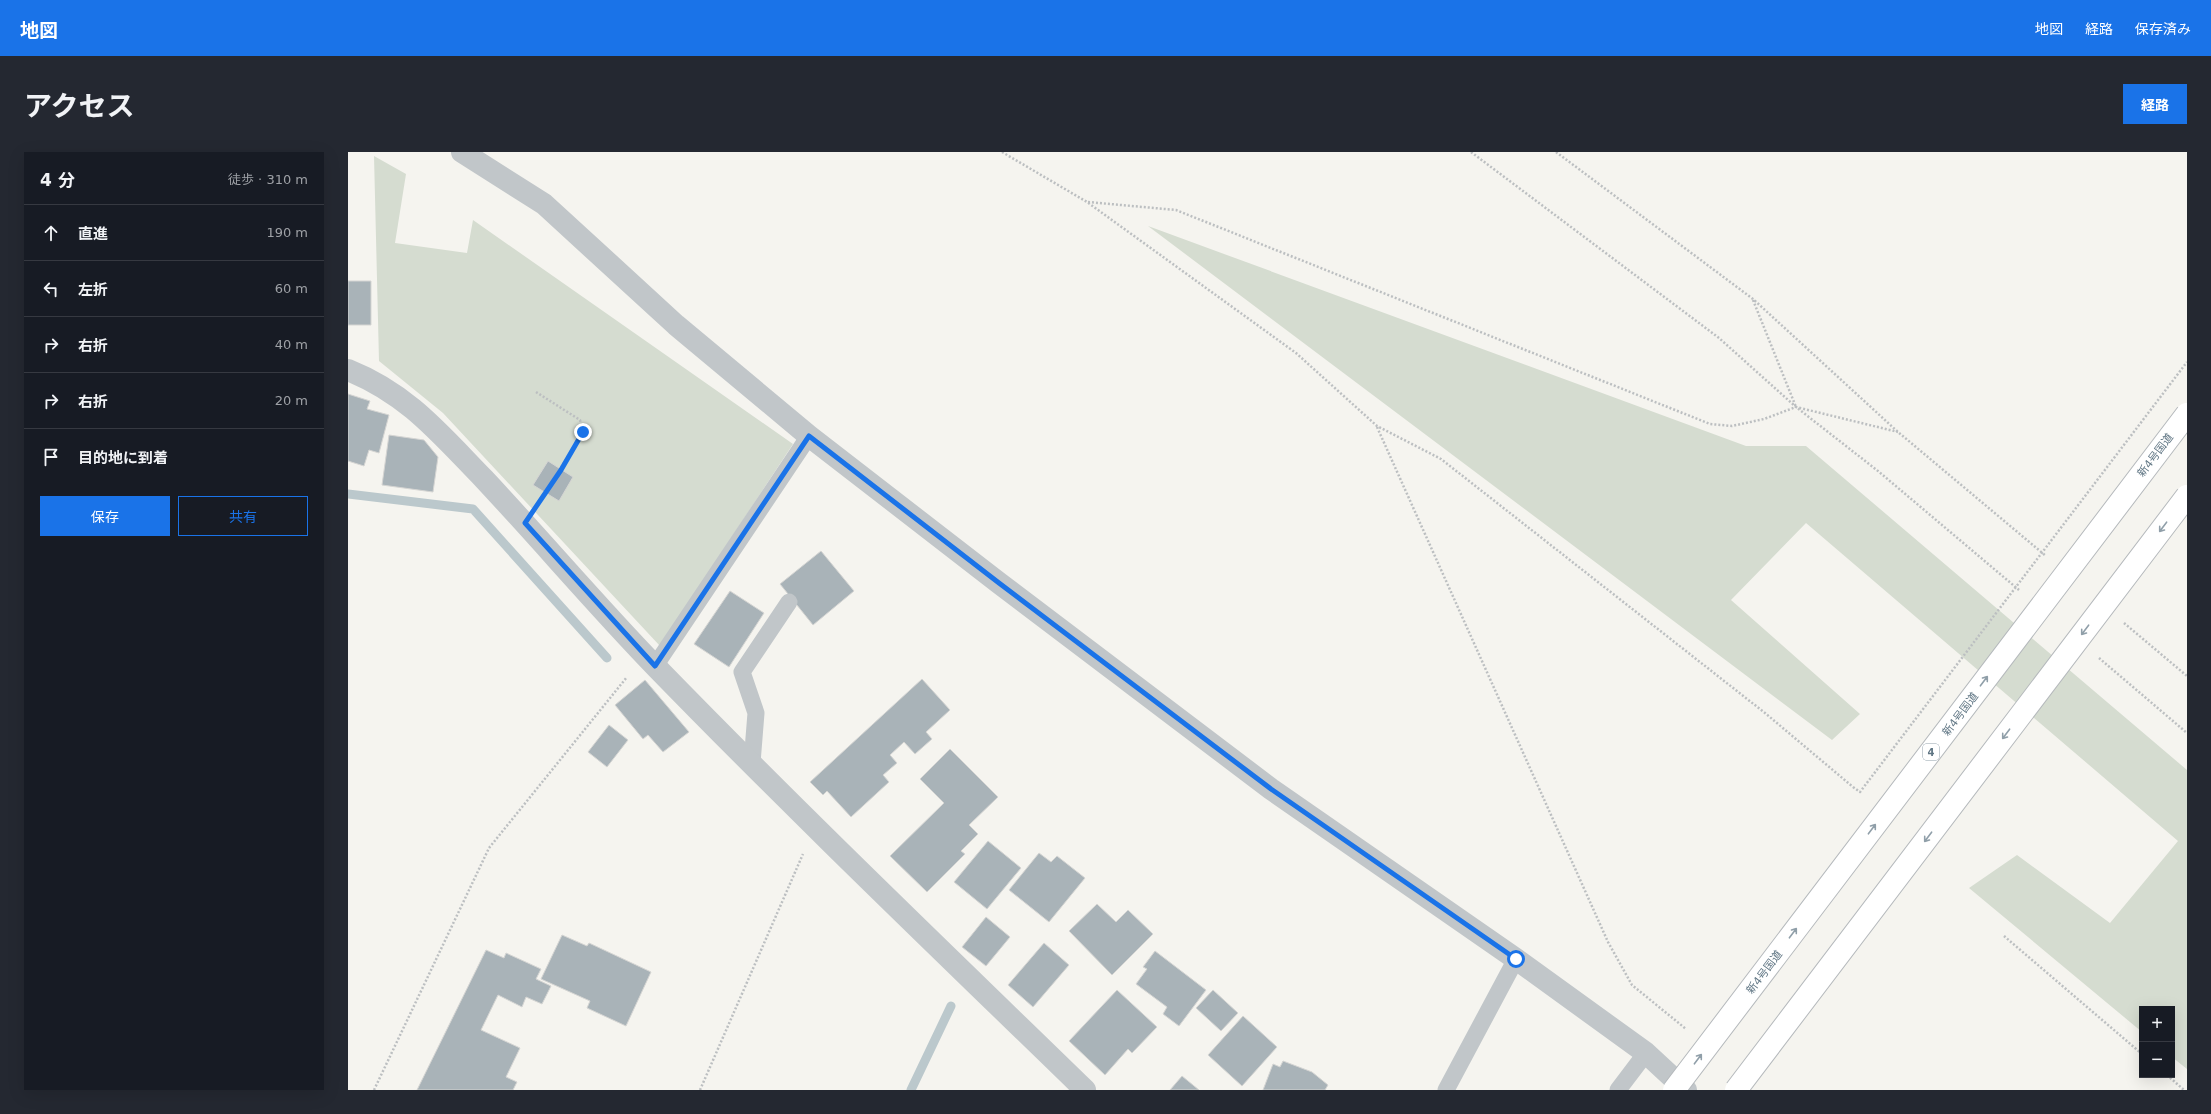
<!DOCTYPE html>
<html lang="ja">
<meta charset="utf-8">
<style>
:root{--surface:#171b24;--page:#242831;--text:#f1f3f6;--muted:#9ea1a6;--line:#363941;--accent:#1a73e8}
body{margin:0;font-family:"DejaVu Sans","Noto Sans JP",sans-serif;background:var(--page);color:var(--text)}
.controls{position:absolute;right:12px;bottom:12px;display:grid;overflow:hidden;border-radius:0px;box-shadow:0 4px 16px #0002}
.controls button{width:36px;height:36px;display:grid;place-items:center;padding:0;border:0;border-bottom:1px solid var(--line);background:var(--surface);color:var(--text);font:20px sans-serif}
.stop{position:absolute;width:12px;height:12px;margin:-9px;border:3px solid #1a73e8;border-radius:50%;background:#fff}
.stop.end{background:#1a73e8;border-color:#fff;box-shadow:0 1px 4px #0008}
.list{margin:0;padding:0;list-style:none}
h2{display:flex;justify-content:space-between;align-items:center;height:52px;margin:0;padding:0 16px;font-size:17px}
h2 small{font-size:13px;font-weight:400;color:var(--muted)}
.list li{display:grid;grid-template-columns:26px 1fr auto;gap:12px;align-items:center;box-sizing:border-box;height:56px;padding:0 16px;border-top:1px solid var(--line)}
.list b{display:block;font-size:15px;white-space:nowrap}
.list em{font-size:13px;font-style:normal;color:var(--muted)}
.actions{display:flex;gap:8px;padding:12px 16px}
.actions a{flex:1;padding:9px 0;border:1px solid var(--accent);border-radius:0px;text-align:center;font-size:14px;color:var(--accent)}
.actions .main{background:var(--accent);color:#fff}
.icon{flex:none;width:22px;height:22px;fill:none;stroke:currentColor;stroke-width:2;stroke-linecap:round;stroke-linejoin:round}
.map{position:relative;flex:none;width:1839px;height:938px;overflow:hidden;border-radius:0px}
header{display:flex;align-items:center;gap:24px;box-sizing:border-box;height:56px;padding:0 20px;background:var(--accent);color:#fff}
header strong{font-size:19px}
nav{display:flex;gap:22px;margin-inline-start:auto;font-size:14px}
.intro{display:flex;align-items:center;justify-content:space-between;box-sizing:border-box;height:96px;padding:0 24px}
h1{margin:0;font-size:28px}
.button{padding:10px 18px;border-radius:0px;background:var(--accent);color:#fff;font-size:14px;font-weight:700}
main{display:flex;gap:24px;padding:0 24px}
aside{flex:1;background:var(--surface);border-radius:0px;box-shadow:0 4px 16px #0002}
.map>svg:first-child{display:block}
</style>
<header>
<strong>地図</strong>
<nav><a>地図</a><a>経路</a><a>保存済み</a></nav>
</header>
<div class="intro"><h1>アクセス</h1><a class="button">経路</a></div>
<main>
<aside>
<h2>4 分<small>徒歩 · 310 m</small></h2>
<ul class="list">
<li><svg class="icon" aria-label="ahead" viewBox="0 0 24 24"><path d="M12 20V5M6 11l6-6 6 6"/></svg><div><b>直進</b></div><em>190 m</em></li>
<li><svg class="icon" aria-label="left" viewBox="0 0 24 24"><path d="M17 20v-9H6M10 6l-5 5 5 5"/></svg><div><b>左折</b></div><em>60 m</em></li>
<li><svg class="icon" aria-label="right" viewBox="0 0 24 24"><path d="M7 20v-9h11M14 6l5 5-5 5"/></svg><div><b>右折</b></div><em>40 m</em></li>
<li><svg class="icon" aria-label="right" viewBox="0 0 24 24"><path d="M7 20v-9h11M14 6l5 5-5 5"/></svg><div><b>右折</b></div><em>20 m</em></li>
<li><svg class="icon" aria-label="arrive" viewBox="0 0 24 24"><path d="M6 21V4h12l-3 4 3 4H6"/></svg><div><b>目的地に到着</b></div></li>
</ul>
<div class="actions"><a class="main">保存</a><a>共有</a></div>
</aside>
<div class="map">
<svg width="1839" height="938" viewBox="0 0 1839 938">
<rect width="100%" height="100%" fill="#f5f4ef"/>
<path fill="#d5dcd0" d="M26,4l32,18 -11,69 72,10 6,-33 320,224 -133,202 -217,-233 -64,-52z
M800,74l598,220h60l381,324v299l-15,-12v-48h-30v23l-173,-144 48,-33 93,68 68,-82 -372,-318 -75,77 129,114 -28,26z"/>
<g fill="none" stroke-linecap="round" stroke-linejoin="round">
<path stroke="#bbc8cc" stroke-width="9" d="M0,342l125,15 134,149
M563,938l40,-84"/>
</g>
<path fill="#a9b3b8" stroke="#d5d5d3" d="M0,129h23v44h-23z
M0,242l22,7 -3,8 22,6 -10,38 -10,-3 -5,16 -16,-5z
M41,283l35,5 14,17 -5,35 -51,-7z
M200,309l25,16 -14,24 -26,-16z
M473,399l33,40 -41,34 -33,-41z
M382,439l34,22 -35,54 -35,-23z
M574,527l28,31 -24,22 6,7 -17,15 -11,-12 -14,13 7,8 -14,12 6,7 -38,35 -24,-26 -4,4 -13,-13z
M297,528l44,52 -26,20 -15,-17 -5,4 -28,-34z
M261,573l19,15 -21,27 -19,-15z
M602,597l48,48 -29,28 9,9 -17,17 4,3 -38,38 -37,-36 54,-53 -24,-24z
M640,689l33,27 -34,41 -33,-27z
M691,701l12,9 6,-6 28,22 -36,44 -40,-32z
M749,752l19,18 12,-12 25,24 -41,41 -43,-44z
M638,765l24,20 -24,29 -24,-19z
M214,783l25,11 2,-3 62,29 -25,54 -39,-18 3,-7 -49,-22z
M696,791l25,22 -36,42 -25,-22z
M138,798l18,8 2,-5 35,16 -5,10 15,7 -9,18 -16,-7 -4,10 -24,-12 -17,35 39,18 -14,29 11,5 -4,8h-96z
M807,799l51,39 -27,36 -16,-12 4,-7 -31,-23 11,-15 -4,-2z
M769,838l40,37 -25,26 -4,-4 -23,26 -36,-34z
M865,838l25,23 -17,18 -25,-23z
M895,864l34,31 -35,39 -34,-31z
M935,909l29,11 16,13 -3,5h-62l10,-26 7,3z
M834,924l17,14h-29z"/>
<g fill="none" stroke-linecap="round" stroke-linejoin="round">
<path stroke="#bcbfc1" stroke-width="2.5" stroke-dasharray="2 2" stroke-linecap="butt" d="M654,0l85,50 209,151 81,73 64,33 324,254 88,74
M1123,0l248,186 77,69 82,64 141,119
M1208,0l197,147 145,133 148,124
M740,50l88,8 534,214 22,2 32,-7 32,-12 102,25
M1405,148l43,107
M188,240l44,28 3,12 -43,69
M1029,275l231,515 24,43 54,44
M1776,471l63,53
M1751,506l88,75
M1656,784l138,118
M1819,923l17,15
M26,938l115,-242 138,-171
M352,938l103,-236"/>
<path stroke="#c1c6c9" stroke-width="17" d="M307,514l154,-230
M404,611l4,-50 -14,-41 47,-70
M1098,938l70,-131
M1270,938l28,-37"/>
<path stroke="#c1c6c9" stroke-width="22" d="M114,0l82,52 132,121 133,111 190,147 272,206 245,170 130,94 40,37"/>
<path stroke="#c1c6c9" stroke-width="22" d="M0,218c60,24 92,64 136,109 58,62 113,127 172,188 140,144 285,283 429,423"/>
<g stroke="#b5b9bc" stroke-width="24" stroke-linecap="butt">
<path id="trunk-bridge" d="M1326,938l513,-676
M1388,938l451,-594"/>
</g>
<path stroke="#bcbfc1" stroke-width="2.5" stroke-dasharray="2 2" stroke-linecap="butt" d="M1505,635l7,5 327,-430"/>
<use href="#trunk-bridge" stroke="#fff" stroke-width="22"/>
</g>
<defs><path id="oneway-shaft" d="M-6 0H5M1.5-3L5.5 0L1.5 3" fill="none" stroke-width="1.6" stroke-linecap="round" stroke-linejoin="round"/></defs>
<g stroke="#909fa9">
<use href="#oneway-shaft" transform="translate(1815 375) rotate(127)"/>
<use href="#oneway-shaft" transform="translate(1737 478) rotate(127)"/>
<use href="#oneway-shaft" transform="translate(1636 529) rotate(-53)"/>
<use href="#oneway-shaft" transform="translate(1658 582) rotate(127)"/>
<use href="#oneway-shaft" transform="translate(1524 677) rotate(-53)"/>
<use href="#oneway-shaft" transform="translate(1580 685) rotate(127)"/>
<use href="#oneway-shaft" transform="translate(1445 781) rotate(-53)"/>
<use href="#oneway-shaft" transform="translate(1350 907) rotate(-53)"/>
</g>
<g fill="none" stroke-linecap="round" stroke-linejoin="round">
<path stroke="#1a73e8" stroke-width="5" d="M235,280l-22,38 -36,53 130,143 154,-230 190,147 272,206 245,170"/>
</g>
<g text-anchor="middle" stroke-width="4" stroke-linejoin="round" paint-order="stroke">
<rect fill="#fff" stroke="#909fa9" stroke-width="1" x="1575" y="592" width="16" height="16" rx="3"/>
<g font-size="10" font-weight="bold" fill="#607684">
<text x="1583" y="604">4</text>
</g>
<g font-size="11" fill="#607684" stroke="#fff">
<text transform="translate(1807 303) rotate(-53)" y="4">新4号国道</text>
<text transform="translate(1612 562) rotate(-53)" y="4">新4号国道</text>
<text transform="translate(1416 820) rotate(-53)" y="4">新4号国道</text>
</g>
</g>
</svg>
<div class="controls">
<button>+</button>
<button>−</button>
</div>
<div class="stop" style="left:1168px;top:807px"></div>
<div class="stop end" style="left:235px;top:280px"></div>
</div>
</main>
